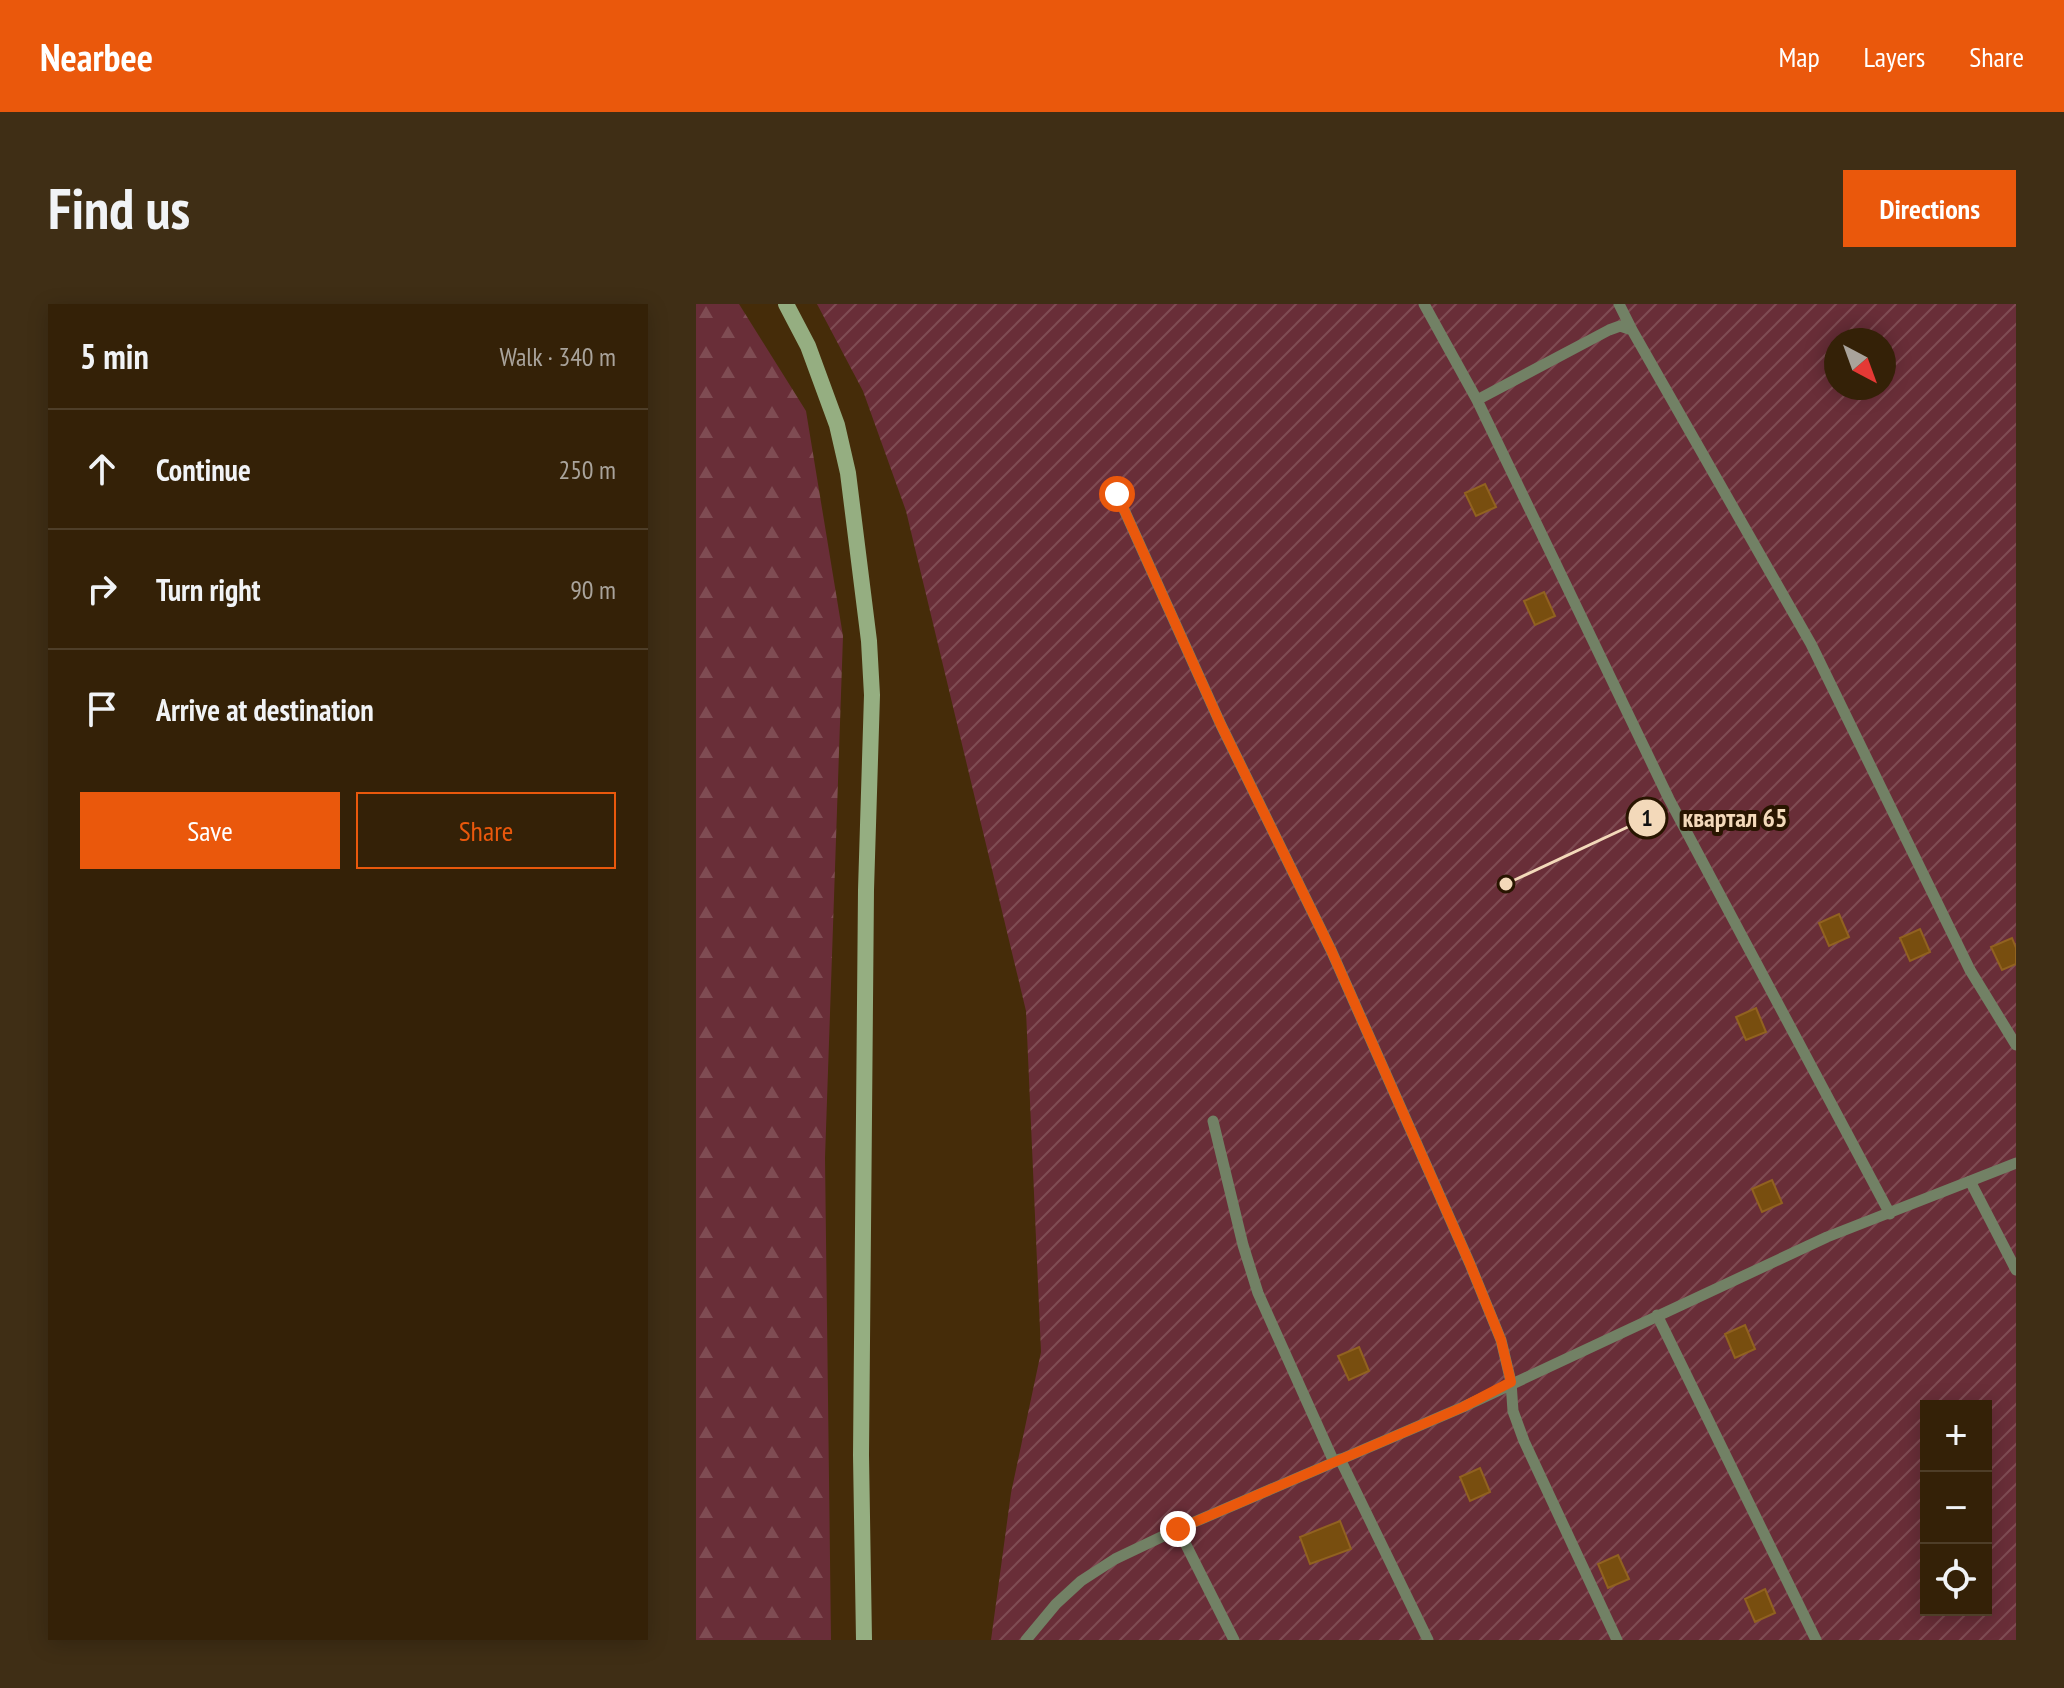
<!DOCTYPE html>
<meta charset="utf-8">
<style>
:root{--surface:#342107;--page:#3f2e15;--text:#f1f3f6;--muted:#a9a39b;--line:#4e3e28;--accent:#ea580c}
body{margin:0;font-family:"PT Sans Narrow",sans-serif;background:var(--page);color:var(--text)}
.controls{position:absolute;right:24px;bottom:24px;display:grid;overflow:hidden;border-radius:0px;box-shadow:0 4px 20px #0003}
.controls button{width:72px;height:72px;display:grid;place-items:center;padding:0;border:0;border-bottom:2px solid var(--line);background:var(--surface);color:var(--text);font:40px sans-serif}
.compass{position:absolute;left:1128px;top:24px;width:72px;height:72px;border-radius:50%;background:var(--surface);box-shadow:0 4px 20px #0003;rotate:139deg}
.stop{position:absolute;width:24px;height:24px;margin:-18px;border:6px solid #ea580c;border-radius:50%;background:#fff}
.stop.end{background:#ea580c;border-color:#fff;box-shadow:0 2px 8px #0008}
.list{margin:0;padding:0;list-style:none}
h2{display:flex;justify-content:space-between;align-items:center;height:104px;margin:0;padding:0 32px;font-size:34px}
h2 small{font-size:26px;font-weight:400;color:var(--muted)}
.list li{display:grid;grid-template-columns:52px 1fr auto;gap:24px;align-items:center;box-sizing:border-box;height:120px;padding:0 32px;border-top:2px solid var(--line)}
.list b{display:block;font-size:30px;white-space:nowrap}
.list em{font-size:26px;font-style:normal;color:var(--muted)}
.actions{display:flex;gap:16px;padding:24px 32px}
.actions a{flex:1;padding:18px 0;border:2px solid var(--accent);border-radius:0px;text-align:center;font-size:28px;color:var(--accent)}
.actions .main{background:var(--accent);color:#fff}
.icon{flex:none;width:44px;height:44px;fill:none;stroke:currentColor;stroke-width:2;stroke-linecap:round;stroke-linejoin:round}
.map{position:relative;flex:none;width:1320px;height:1336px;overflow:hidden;border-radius:0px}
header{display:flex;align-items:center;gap:48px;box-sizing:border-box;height:112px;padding:0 40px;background:var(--accent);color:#fff}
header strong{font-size:38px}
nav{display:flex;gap:44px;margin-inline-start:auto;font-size:28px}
.intro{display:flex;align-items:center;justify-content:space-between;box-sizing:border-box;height:192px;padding:0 48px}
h1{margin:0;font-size:56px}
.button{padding:20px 36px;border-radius:0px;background:var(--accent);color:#fff;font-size:28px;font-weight:700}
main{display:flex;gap:48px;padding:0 48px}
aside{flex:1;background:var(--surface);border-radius:0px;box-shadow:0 4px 20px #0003}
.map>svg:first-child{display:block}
</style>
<header>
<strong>Nearbee</strong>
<nav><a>Map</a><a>Layers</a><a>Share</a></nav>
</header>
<div class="intro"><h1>Find us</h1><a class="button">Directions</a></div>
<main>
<aside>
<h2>5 min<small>Walk · 340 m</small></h2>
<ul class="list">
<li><svg class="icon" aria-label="ahead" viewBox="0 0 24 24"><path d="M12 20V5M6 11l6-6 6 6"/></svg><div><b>Continue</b></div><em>250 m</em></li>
<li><svg class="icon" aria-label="right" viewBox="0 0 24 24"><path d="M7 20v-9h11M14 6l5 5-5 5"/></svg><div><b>Turn right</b></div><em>90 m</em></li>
<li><svg class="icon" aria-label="arrive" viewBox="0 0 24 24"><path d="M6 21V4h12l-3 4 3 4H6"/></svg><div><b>Arrive at destination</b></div></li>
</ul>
<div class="actions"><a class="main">Save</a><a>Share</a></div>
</aside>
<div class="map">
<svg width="1320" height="1336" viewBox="0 0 1320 1336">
<defs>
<pattern id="forest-firs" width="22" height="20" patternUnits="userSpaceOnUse" patternTransform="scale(2)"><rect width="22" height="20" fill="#692e38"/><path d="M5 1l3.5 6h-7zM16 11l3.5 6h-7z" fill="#7f4c53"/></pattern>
<pattern id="garden-furrows" width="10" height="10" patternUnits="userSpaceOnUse" patternTransform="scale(2)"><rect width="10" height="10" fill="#692e38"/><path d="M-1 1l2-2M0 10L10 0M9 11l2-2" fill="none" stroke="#7f4c53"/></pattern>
</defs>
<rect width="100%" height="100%" fill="#452c09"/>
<path fill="url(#forest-firs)" d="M0,0h43l67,107 37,225 -18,522 6,482h-135z"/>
<path fill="url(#garden-furrows)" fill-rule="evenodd" d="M121,0h1199v1336h-1025l20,-147 30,-141 -15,-341 -120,-500 -43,-120zM1140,36h48v48h-48zM1230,1102h60v204h-60z"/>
<path fill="#784e0f" stroke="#916220" stroke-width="2" d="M789,180l11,23 -20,9 -11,-23z
M848,288l11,24 -20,9 -11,-24z
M1143,610l10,23 -20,9 -10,-23z
M1224,625l10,23 -20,9 -10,-23z
M1316,634l4,10v16l-14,6 -11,-23z
M1060,704l10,24 -20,8 -10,-23z
M1076,876l10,23 -20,9 -10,-23z
M1049,1021l10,24 -20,9 -10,-24z
M663,1043l10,24 -20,9 -11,-24z
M784,1164l10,24 -20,9 -10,-24z
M644,1217l11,28 -41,15 -10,-27z
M922,1251l11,24 -21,9 -10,-24z
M1069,1285l10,24 -20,9 -10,-23z"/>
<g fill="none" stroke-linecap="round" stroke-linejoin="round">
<path stroke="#728165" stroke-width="11" d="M728,0l53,96 192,399 221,415
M923,0l13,26
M781,96l132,-70 11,-4 12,4 179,314 159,326 46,75
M421,190l104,231 110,225 139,314 31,76 10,42 2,29 11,30 93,199
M517,817l30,124 15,48 76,169
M1274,877l46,89
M961,1011l159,325
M644,1155l88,181
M482,1225l56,111
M330,1336l30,-36 25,-23 34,-22 63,-30 285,-122 364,-170 189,-74"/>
<path stroke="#95ae81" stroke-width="16" d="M90,0l22,42 29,79 11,48 21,168 3,54 -6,195 -5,565 3,185"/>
</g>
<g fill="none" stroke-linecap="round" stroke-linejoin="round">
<path stroke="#ea580c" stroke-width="10" d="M421,190l104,231 110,225 139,314 31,76 10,42 -48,25 -285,122"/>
</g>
<path fill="none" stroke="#f3d9ba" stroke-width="3" d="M810 580L951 514"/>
<g fill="#f3d9ba" stroke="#281500" stroke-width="3">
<circle cx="810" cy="580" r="8"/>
<circle cx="951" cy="514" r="20"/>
</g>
<g font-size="24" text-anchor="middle" font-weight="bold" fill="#111">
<text x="951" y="522">1</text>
</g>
<g font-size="26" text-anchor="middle" font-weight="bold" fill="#f3d9ba" stroke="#281500" stroke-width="8" stroke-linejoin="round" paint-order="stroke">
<text x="1039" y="523">квартал 65</text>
</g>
</svg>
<div class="controls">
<button>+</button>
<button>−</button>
<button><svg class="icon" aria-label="locate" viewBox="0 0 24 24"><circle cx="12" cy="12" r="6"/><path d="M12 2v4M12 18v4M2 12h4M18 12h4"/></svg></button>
</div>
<svg class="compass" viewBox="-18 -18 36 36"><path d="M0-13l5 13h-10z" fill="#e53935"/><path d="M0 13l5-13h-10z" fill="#a9a39b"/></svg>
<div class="stop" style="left:421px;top:190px"></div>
<div class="stop end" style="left:482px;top:1225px"></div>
</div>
</main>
